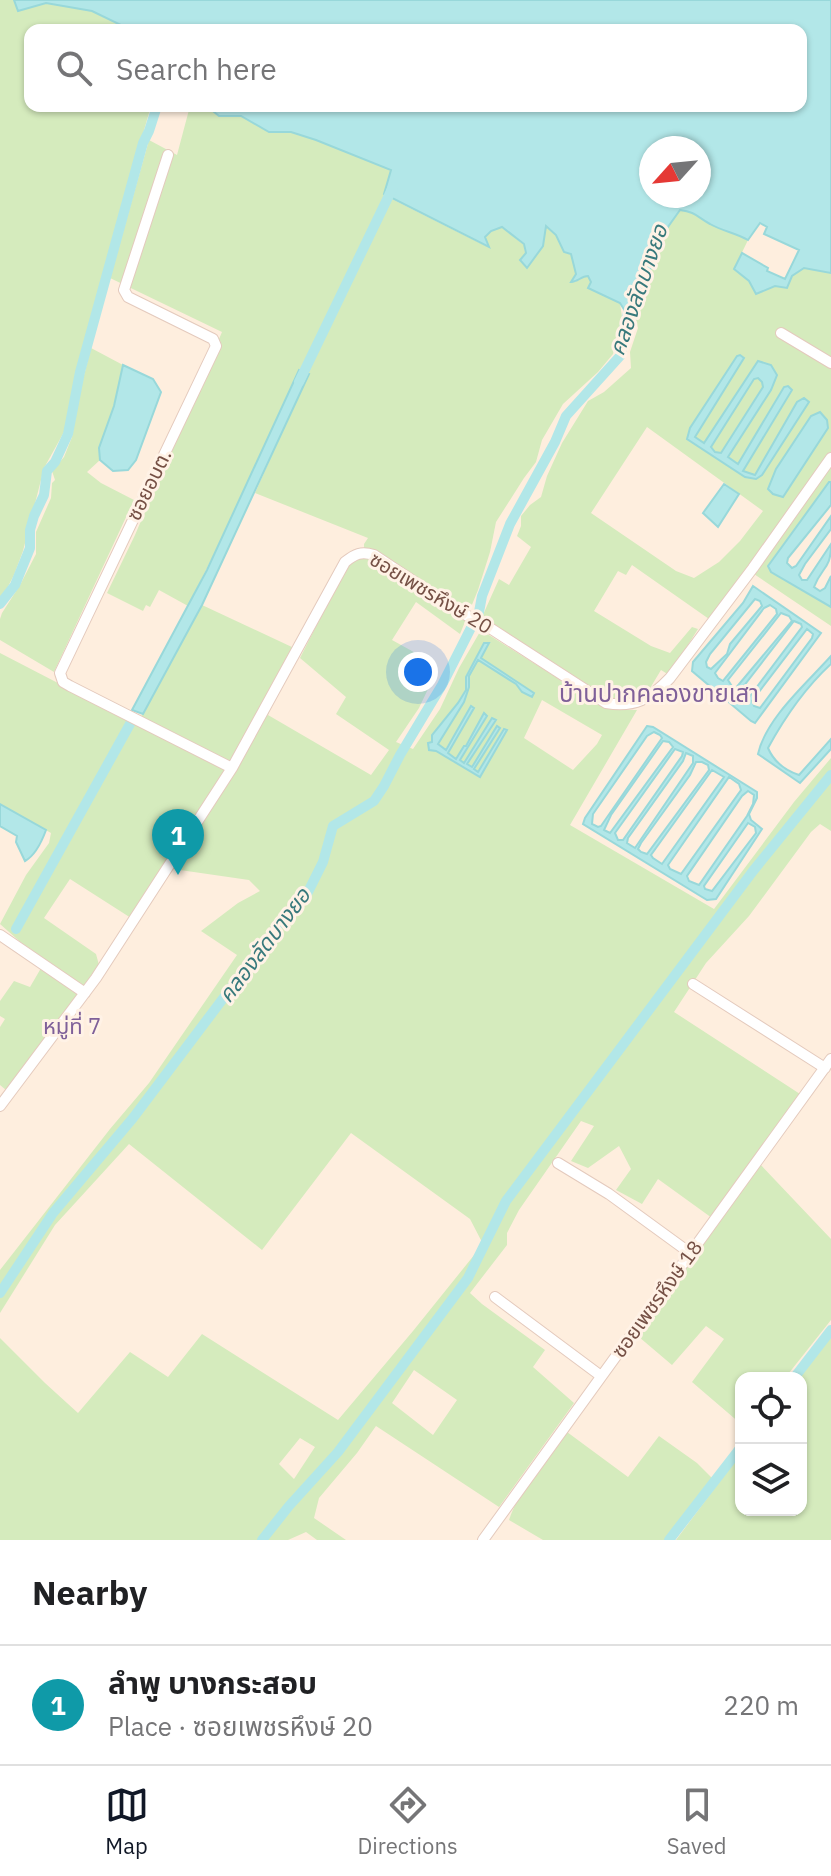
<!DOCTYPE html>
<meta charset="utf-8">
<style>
:root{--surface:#fff;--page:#f2f2f2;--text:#202124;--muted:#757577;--line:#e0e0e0;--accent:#111827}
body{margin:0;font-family:"IBM Plex Sans","Noto Sans Thai",sans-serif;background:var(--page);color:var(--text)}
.controls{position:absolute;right:24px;bottom:24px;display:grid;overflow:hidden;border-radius:16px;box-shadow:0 2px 6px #0004}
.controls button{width:72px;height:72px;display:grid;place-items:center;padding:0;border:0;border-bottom:2px solid var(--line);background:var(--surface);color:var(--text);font:40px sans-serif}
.compass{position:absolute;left:639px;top:136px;width:72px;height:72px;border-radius:50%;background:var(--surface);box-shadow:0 2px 6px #0004;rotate:243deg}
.you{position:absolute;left:418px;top:672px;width:28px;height:28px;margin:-20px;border:6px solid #fff;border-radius:50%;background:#1a73e8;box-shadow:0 0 0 12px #1a73e833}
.badge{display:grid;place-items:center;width:52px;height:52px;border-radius:50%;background:var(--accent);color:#fff;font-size:26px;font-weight:700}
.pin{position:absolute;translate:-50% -66px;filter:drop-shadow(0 2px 4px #0008)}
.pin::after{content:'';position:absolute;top:42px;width:28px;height:24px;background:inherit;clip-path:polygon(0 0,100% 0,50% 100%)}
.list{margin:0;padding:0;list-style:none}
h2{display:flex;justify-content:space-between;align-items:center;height:104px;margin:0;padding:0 32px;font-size:34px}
h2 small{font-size:26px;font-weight:400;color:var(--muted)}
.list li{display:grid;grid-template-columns:52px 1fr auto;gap:24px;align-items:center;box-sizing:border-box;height:120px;padding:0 32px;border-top:2px solid var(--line)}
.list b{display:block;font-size:30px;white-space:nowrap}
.list p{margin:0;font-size:26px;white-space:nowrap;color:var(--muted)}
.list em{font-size:26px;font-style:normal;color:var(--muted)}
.icon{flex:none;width:44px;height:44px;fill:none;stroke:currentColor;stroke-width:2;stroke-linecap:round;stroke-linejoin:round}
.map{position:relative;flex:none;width:831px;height:1540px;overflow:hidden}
.search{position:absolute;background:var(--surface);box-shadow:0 2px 6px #0004;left:24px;right:24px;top:24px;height:88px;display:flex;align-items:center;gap:20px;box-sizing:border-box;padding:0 28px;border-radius:16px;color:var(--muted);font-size:30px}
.sheet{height:224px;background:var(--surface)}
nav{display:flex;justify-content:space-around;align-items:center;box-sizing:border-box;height:112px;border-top:2px solid var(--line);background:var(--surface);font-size:22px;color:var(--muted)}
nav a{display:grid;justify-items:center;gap:4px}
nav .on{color:var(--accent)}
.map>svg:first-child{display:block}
</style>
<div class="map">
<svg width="831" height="1540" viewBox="0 0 831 1540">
<rect width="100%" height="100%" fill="#feeede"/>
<path fill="#d5ebbd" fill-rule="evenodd" d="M0,0h14l4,11 28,-8 46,8 29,14 3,5h-94v76h121l-42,145 -45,181 -20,36 -21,83 -9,24 -14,27z
M190,106l20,3 9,7h22l28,16h22l25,8 76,30v29l94,47 -1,-8 6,-7 11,-4 22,18 3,22 16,-21 2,-20 11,8 8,18 7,2 5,21 -4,6 3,1 8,-6h5l3,6 -3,6 32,15 2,14 -9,37 -15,18 -35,32 -21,36 -6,22 -12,16 -28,44 -6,30 -12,38 -18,44 -44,-32 -24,38 38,21 7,9 -18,38 -23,34 17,7 27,-40 19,-41 22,-38 126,79 30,1 -67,115 144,84 80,-107 37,-44v73l-11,-7 -9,8 -62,84 -43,47 -32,49 126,82 -88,124 -54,-39 -16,25 -26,-14 15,-21 -12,-23 -31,22 -17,-7 23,-35 -13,-5 -62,89 -12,23v12l-37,48 12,11 63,46 -12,17 41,36 -75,104 -123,-81 -19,27 -38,45 -5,20 32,22h-29l-11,-8 -18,8h-288v-202l45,45 33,30 52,-61 38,25 34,-43 136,86 75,-89 70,-87 -13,-25 -119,-86 -89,117 -133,-106 -74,81 -55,88v-43l110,-141 39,-46 88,-128 -36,-24 37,-28 22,-12 -11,-11 -76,-11 -17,23 -25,26 -61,-39 -26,39 52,36 3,11 -93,125 -6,-5v-58l5,-8 -5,-3v-15l14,-20 16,6 14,-24 -44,-39 26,-49 23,-32 2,-10 -51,-29v-151l137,71 65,-119 92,43 -26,67 103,60 18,-25 -53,-36 10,-17 -46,-39 48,-95 9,-5h7v-14l4,-6 -113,-45 53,-119 -44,72 -33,74 -43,86 -29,-16 -9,17 -4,-2 -3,6 -36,-18 28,-58 87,-203 -112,-54 39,-138 28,15zM484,643l-4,15 54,35 -12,-1 -6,-8 -37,-25 -10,17v11l-5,15 -27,42 8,6 26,-43 3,1 -26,45 8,6 7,-12 3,-1 18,-33 3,3 -27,44 4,4 28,-46 4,2 -30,45 6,3 25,-42 3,3 -27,40 5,4 25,-44 4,1 -27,47 -44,-26 -4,-16 26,-32 8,-13v-14zM542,700l60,35 -5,9 -24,26 -49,-32zM414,1370l43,30 -24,35 -41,-32zM300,1438l15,9 -21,32 -15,-15z
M679,210l13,1 56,29 -14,29 15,12 7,13 19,-8 29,-18 27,5v209h-2l-60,84 2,6 60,35v19l-77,-52 -45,45 -77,-54 -6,10 -8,-4 -24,40 57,35 19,7 22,-26 6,2 -29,46 -8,-5 -15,25 -26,6 -24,-11 -114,-73 17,-38 10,6 22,-38 -14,-11 4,-10v-10l9,-11 11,-8 6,-21 15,-33 26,-42 16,-9 27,-24 -1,-16 8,-24 -4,-14 19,-52 5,-21zM647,427l116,84 -23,30 -21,21 -25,16 -18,-7 -85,-58z
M91,348l32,17 -9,41 -15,42 1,12 -13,12 14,11 33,17 -80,172 -54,-32v-21l2,-6 18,-28 16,-31v-22l15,-34 1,-15 3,-3 -3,-9 12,-14 8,-20 8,-46z
M759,1163l72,76v81l-46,58h-44v46l-49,-42 32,-43 -18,-13 -34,39 -33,-28 42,-57 5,-14z
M831,1334v206h-155l65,-87v57h60v-132h-4z
M567,1432l61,45 31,-41 38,27 16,16 -47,61h-123l-34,-20c12,-34 36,-60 58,-88z"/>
<path fill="#b2e7e8" stroke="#98d8da" stroke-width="2" fill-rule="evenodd" d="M14,0h817v273l-27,-5 -12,8 -5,12 -12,-2 -19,8 -7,-13 -15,-12 8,-16 26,15 -1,3 18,8 14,-29 -35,-16 3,-7 -7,-4 -12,17c-12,-7 -26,-9 -38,-16 -13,-7 -14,-12 -30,-14l-22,31 -5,21 -19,52 -9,-3 -5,-8 -32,-15 3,-6 -3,-6c-7,0 -10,6 -17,6l5,-8 -5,-20 -7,-2 -8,-17 -10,-9 -3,20 -16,22 -7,-8 6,-7 -2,-9 -22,-17 -11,4 -6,6 4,10 -105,-53 7,-24 -75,-30 -25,-8h-22l-28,-16h-22l-11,-9 -11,-1h604v-76h-677l-3,-5 -29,-14 -46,-8 -28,8zM651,148h48v48h-48z
M740,355l4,3 -49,79 9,6 54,-82 13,4 6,10 -6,15 -43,67 10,7 46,-77 4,-1 4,4 -49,81 12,4 42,-73 7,-4 5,4 -47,73 -6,4 -11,-2 -58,-38 3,-11 47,-72zM758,378l4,4 1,5 -42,66 -6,-1 -4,-5 43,-68z
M123,365l30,14 8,13 -25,68 -8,10 -15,1 -13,-11 -1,-12 15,-42z
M299,370l10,4 -107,231 -59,109 -11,-4 75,-140z
M820,412l7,8 1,8 -45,69 -10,-3 -5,-5 8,-20 35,-53z
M829,482h2v23l-43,53 -1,5 5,5 4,-2 35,-50v13l-26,35 -6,11 3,5h5l24,-36c0,26 -9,22 -17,43l6,4 5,-3 6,-12v31l-60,-35 -3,-6z
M724,484l15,10 -21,33 -15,-14z
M753,586l68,47 -66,90 -4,-2 -59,-50 1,-9 50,-59zM755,599l5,2 2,5 -32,38 -3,10 -16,15 -4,-2 -1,-5 4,-8zM770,605l6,4 1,5 -54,67 -5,-3 -3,-5 49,-65zM781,613l8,3 3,5 -57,68 -2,-1 -5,-8zM794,621l7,3 1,3 -55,73 -5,-3 -2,-6zM807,629l6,5 -1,4 -52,70 -6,-2 -2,-5z
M484,643h5l-8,15 53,35 -2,4 -10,-5 -6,-8 -38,-24 -9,16v11l-5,15 -26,42 8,6 25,-44 3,2 -26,45 8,6 8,-13h2l18,-33 3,3 -27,44 4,3 28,-45 4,2 -29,44 5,3 25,-41 3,2 -26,41 4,3 26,-43 3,1 -27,47 -44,-26 -7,-1 -1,-7 4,-1v-7l26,-32 8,-13v-13z
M831,656v8c-26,24 -46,53 -63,84 6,14 16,22 31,27l32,-36v10l-31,34 -42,-29c8,-36 49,-71 73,-98z
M647,726l6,1 104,65v6l-8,16 2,6 11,9 -46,70 -9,1 -124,-76 2,-6zM654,732l6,3 2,3 -61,88 -3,1 -6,-3 1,-10 54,-78zM663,741l6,1 4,5 -63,86 -6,-3 7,-15zM675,749l8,3 -1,4 -59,84h-5l-3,-7zM686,753l7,3v7l-58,85 -8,-5 1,-5 55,-77zM696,762h6l6,3 1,5 -62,84 -6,-2 -3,-3 3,-6 49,-68zM712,770l12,7 -62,87 -9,-6 -2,-3zM729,777l10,7 2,6 -60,84 -11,-5 -2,-4zM748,791l6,4 -1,9 -6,12 -48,69 -10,-4 -2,-5 55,-80zM748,823l7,4 1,6 -44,58 -7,-2 -1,-3z
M0,804l46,26c-4,11 -10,25 -21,31l-9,-19 1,-6 -17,-10z"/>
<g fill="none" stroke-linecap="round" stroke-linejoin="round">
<path stroke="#b2e7e8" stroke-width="10" d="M299,382l94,-195
M0,604l15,-19 15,-37v-18l4,-14 10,-21 3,-24 8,-9 13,-28 12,-62 63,-229 6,-12 8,-25
M16,929l114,-205
M0,1293l53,-80 80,-95 150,-199 23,-23 17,-34 10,-36 41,-25 10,-15 16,-31 42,-70 37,-73 3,-16 28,-72 45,-82 11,-26 55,-61 4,-32 6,-21
M794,1378l37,-48
M262,1540l27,-34 49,-54 130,-174 38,-77 247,-330 78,-96
M669,1540l72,-93"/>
<g stroke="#e4cabd" stroke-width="12">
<path id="minor" d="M168,155l-44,135 4,7 85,42 3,7 -156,327 3,9 7,4 162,82
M781,333l50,30
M0,935l85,58
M693,984l132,84
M0,1106l96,-128 136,-210 113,-206c10,-8 16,-11 29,-7l83,55 33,18 116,75c29,5 44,-4 64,-25l83,-110 78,-110
M558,1163l51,31 81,59
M495,1297l106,79
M483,1540l348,-481"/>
</g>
<use href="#minor" stroke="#fff" stroke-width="10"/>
</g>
<g text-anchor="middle" stroke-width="6" stroke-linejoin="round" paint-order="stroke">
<g font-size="20" fill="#755045" stroke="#fff2e6">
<text transform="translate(149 485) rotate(-64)" y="7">ซอยอบต.</text>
<text transform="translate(431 593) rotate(31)" y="7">ซอยเพชรหึงษ์ 20</text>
<text transform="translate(657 1299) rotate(-54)" y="7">ซอยเพชรหึงษ์ 18</text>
</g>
<g font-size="22" font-style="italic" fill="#38797c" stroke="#fff2e6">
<text transform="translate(638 290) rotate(-71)" y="8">คลองลัดบางยอ</text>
<text transform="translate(264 945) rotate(-53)" y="8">คลองลัดบางยอ</text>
</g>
<g font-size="22" fill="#7f6099" stroke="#fff2e6">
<text x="72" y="1034">หมู่ที่ 7</text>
</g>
<g font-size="24" fill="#7f6099" stroke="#fff2e6">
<text x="659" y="702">บ้านปากคลองขายเสา</text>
</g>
</g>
</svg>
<div class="controls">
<button><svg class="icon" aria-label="locate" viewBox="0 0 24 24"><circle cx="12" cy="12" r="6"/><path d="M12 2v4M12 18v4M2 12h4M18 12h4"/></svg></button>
<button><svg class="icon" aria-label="layers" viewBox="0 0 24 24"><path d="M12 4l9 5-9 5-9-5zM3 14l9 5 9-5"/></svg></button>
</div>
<svg class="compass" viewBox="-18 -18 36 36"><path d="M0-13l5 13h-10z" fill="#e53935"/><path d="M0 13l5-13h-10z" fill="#757577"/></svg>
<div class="you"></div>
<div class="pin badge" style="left:178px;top:875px;background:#0f9aa8">1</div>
<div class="search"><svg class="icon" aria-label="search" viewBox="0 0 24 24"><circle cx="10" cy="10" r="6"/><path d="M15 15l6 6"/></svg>Search here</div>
</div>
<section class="sheet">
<h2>Nearby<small></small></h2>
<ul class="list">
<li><span class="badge" style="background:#0f9aa8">1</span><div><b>ลำพู บางกระสอบ</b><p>Place · ซอยเพชรหึงษ์ 20</p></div><em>220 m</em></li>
</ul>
</section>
<nav>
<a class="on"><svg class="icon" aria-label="map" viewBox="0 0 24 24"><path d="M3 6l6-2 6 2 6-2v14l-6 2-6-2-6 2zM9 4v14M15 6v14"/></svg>Map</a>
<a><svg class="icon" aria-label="directions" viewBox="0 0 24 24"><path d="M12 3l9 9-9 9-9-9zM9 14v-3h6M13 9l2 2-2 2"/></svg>Directions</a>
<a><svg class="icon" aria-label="saved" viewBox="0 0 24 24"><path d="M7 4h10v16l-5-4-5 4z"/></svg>Saved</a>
</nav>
